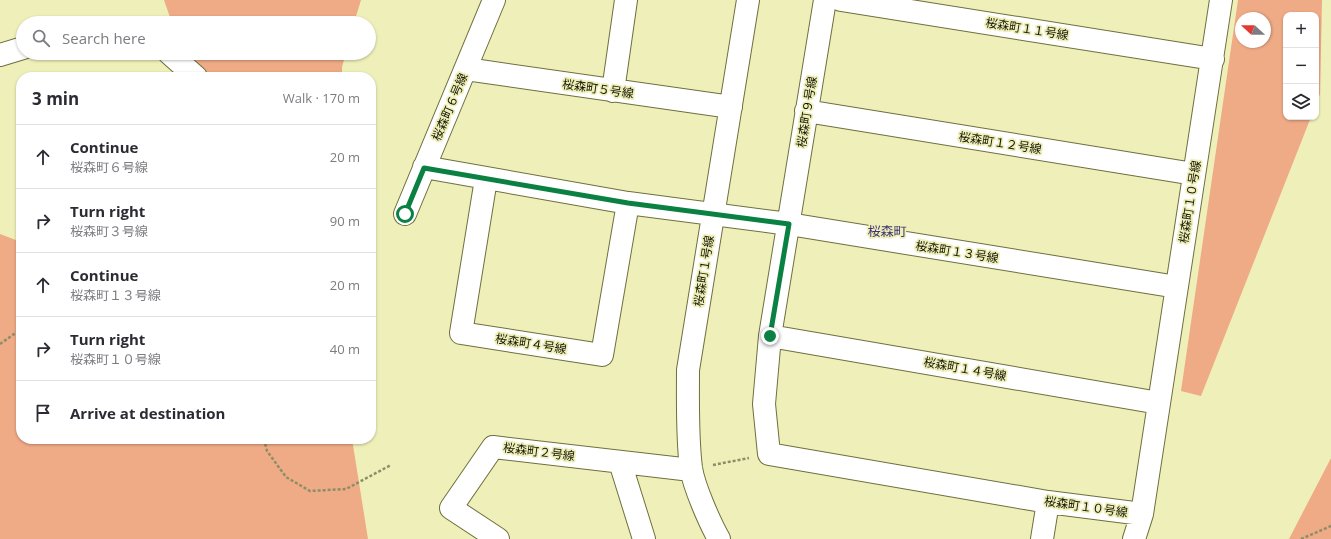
<!DOCTYPE html>
<meta charset="utf-8">
<style>
:root{--surface:#fff;--page:#f7f7f7;--text:#2b2b33;--muted:#7c7c81;--line:#e1e1e2}
body{margin:0;font-family:"Open Sans","Noto Sans JP",sans-serif;background:var(--page);color:var(--text)}
.controls{position:absolute;right:12px;top:12px;display:grid;overflow:hidden;border-radius:8px;box-shadow:0 1px 3px #0004}
.controls button{width:36px;height:36px;display:grid;place-items:center;padding:0;border:0;border-bottom:1px solid var(--line);background:var(--surface);color:var(--text);font:20px sans-serif}
.compass{position:absolute;left:1235px;top:12px;width:36px;height:36px;border-radius:50%;background:var(--surface);box-shadow:0 1px 3px #0004;rotate:291deg}
.stop{position:absolute;width:12px;height:12px;margin:-9px;border:3px solid #0b8043;border-radius:50%;background:#fff}
.stop.end{background:#0b8043;border-color:#fff;box-shadow:0 1px 4px #0008}
.list{margin:0;padding:0;list-style:none}
h2{display:flex;justify-content:space-between;align-items:center;height:52px;margin:0;padding:0 16px;font-size:17px}
h2 small{font-size:13px;font-weight:400;color:var(--muted)}
.list li{display:grid;grid-template-columns:26px 1fr auto;gap:12px;align-items:center;box-sizing:border-box;height:64px;padding:0 16px;border-top:1px solid var(--line)}
.list b{display:block;font-size:15px;white-space:nowrap}
.list p{margin:0;font-size:13px;white-space:nowrap;color:var(--muted)}
.list em{font-size:13px;font-style:normal;color:var(--muted)}
.icon{flex:none;width:22px;height:22px;fill:none;stroke:currentColor;stroke-width:2;stroke-linecap:round;stroke-linejoin:round}
.map{position:relative;flex:none;width:1331px;height:539px;overflow:hidden}
.search{position:absolute;background:var(--surface);box-shadow:0 1px 3px #0004;left:16px;top:16px;width:360px;height:44px;display:flex;align-items:center;gap:10px;box-sizing:border-box;padding:0 14px;border-radius:22px;color:var(--muted);font-size:15px}
.panel{position:absolute;background:var(--surface);box-shadow:0 1px 3px #0004;left:16px;top:72px;width:360px;height:372px;border-radius:16px}
.map>svg:first-child{display:block}
</style>
<div class="map">
<svg width="1331" height="539" viewBox="0 0 1331 539">
<rect width="100%" height="100%" fill="#eeefb9"/>
<path fill="#efaa86" fill-rule="evenodd" d="M164,0h197l-7,23h-182z
M1238,0h84l-2,94 -4,11v-90h-30v102h25l-110,279 -20,-5zM1241,18h24v24h-24z
M183,53h163l-4,14v10h-151z
M0,234l21,8v197h331l16,100h-368z
M1331,458v81h-42z"/>
<g fill="none" stroke-linecap="round" stroke-linejoin="round">
<g stroke="#6f6f3e" stroke-width="24">
<path id="minor" d="M825,0l-55,336 -6,68 5,50 279,48 94,12 79,-514
M841,0l372,59
M169,53l27,24
M0,55l23,-7
M466,69l265,38
M613,91l13,-91
M806,111l388,63
M424,167l204,36 161,21 388,63
M486,179l-25,154 141,22 26,-152
M405,214l89,-214
M770,336l389,67
M620,462l24,77
M498,539l-47,-31 42,-61 198,23
M719,539c-9,-16 -25,-52 -28,-71 -4,-32 -3,-65 -3,-98l60,-370
M1042,539l6,-37
M1134,539l8,-25"/>
</g>
<path stroke="#8d8e67" stroke-width="2.5" stroke-dasharray="3 2" stroke-linecap="butt" d="M0,344l17,-12 4,-10
M264,439l3,12 19,26 24,14 36,-2 45,-24
M713,465l36,-7
M1301,539l30,-13"/>
<use href="#minor" stroke="#fff" stroke-width="22"/>
</g>
<g fill="none" stroke-linecap="round" stroke-linejoin="round">
<path stroke="#0b8043" stroke-width="5" d="M405,214l19,-46 204,35 161,21 -19,112"/>
</g>
<g text-anchor="middle" stroke-width="3.5" stroke-linejoin="round" paint-order="stroke">
<g font-size="12" fill="#171704" stroke="#eeefb9">
<text transform="translate(1027 29) rotate(9)" y="4">桜森町１１号線</text>
<text transform="translate(598 89) rotate(8)" y="4">桜森町５号線</text>
<text transform="translate(450 107) rotate(-67)" y="4">桜森町６号線</text>
<text transform="translate(807 112) rotate(-81)" y="4">桜森町９号線</text>
<text transform="translate(1000 143) rotate(9)" y="4">桜森町１２号線</text>
<text transform="translate(1190 202) rotate(-81)" y="4">桜森町１０号線</text>
<text transform="translate(957 252) rotate(9)" y="4">桜森町１３号線</text>
<text transform="translate(704 271) rotate(-81)" y="4">桜森町１号線</text>
<text transform="translate(531 344) rotate(9)" y="4">桜森町４号線</text>
<text transform="translate(965 369) rotate(10)" y="4">桜森町１４号線</text>
<text transform="translate(539 452) rotate(7)" y="4">桜森町２号線</text>
<text transform="translate(1086 507) rotate(8)" y="4">桜森町１０号線</text>
</g>
<g font-size="13" fill="#3f3471" stroke="#eeefb9">
<text x="887" y="236">桜森町</text>
</g>
</g>
</svg>
<div class="controls">
<button>+</button>
<button>−</button>
<button><svg class="icon" aria-label="layers" viewBox="0 0 24 24"><path d="M12 4l9 5-9 5-9-5zM3 14l9 5 9-5"/></svg></button>
</div>
<svg class="compass" viewBox="-18 -18 36 36"><path d="M0-13l5 13h-10z" fill="#e53935"/><path d="M0 13l5-13h-10z" fill="#7c7c81"/></svg>
<div class="stop" style="left:405px;top:214px"></div>
<div class="stop end" style="left:770px;top:336px"></div>
<div class="search"><svg class="icon" aria-label="search" viewBox="0 0 24 24"><circle cx="10" cy="10" r="6"/><path d="M15 15l6 6"/></svg>Search here</div>
<section class="panel">
<h2>3 min<small>Walk · 170 m</small></h2>
<ul class="list">
<li><svg class="icon" aria-label="ahead" viewBox="0 0 24 24"><path d="M12 20V5M6 11l6-6 6 6"/></svg><div><b>Continue</b><p>桜森町６号線</p></div><em>20 m</em></li>
<li><svg class="icon" aria-label="right" viewBox="0 0 24 24"><path d="M7 20v-9h11M14 6l5 5-5 5"/></svg><div><b>Turn right</b><p>桜森町３号線</p></div><em>90 m</em></li>
<li><svg class="icon" aria-label="ahead" viewBox="0 0 24 24"><path d="M12 20V5M6 11l6-6 6 6"/></svg><div><b>Continue</b><p>桜森町１３号線</p></div><em>20 m</em></li>
<li><svg class="icon" aria-label="right" viewBox="0 0 24 24"><path d="M7 20v-9h11M14 6l5 5-5 5"/></svg><div><b>Turn right</b><p>桜森町１０号線</p></div><em>40 m</em></li>
<li><svg class="icon" aria-label="arrive" viewBox="0 0 24 24"><path d="M6 21V4h12l-3 4 3 4H6"/></svg><div><b>Arrive at destination</b></div></li>
</ul>
</section>
</div>
